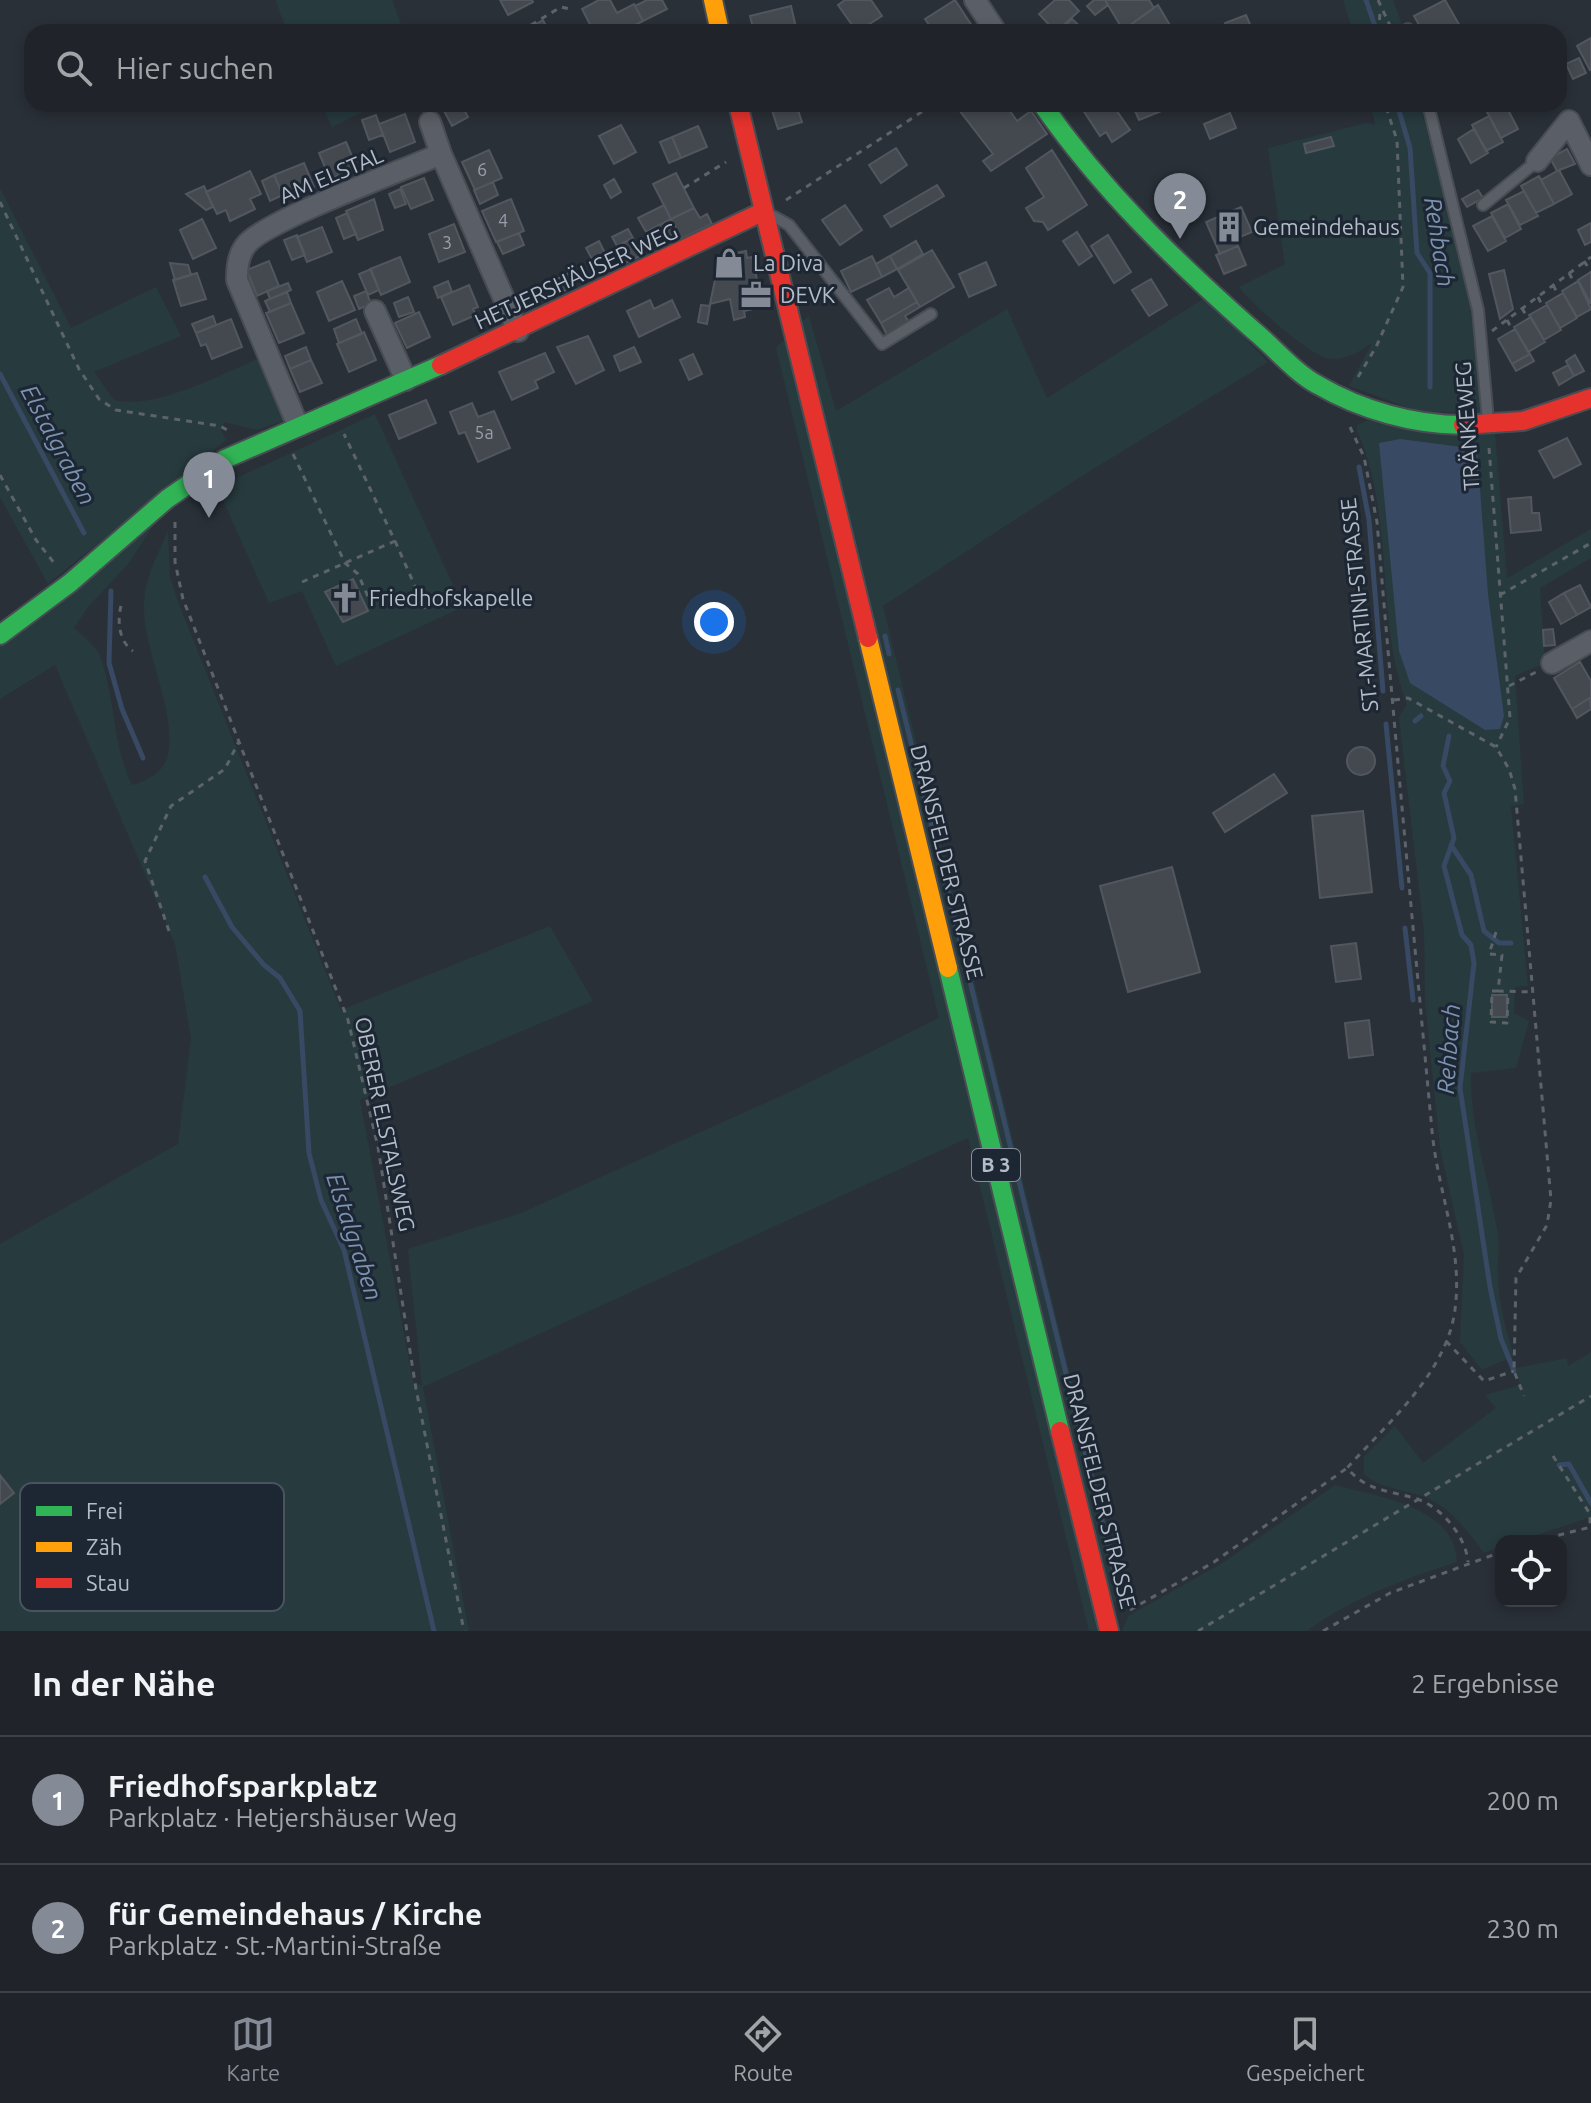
<!DOCTYPE html>
<html lang="de">
<meta charset="utf-8">
<style>
:root{--surface:#20242a;--page:#2d3036;--text:#f1f3f6;--muted:#a2a4a8;--line:#3d4147;--accent:#848b96}
body{margin:0;font-family:Ubuntu,sans-serif;background:var(--page);color:var(--text)}
.controls{position:absolute;right:24px;bottom:24px;display:grid;overflow:hidden;border-radius:16px;box-shadow:0 4px 12px #0003}
.controls button{width:72px;height:72px;display:grid;place-items:center;padding:0;border:0;border-bottom:2px solid var(--line);background:var(--surface);color:var(--text);font:40px sans-serif}
.you{position:absolute;left:714px;top:622px;width:28px;height:28px;margin:-20px;border:6px solid #fff;border-radius:50%;background:#1a73e8;box-shadow:0 0 0 12px #1a73e833}
.badge{display:grid;place-items:center;width:52px;height:52px;border-radius:50%;background:var(--accent);color:#fff;font-size:26px;font-weight:700}
.pin{position:absolute;translate:-50% -66px;filter:drop-shadow(0 2px 4px #0008)}
.pin::after{content:'';position:absolute;top:42px;width:28px;height:24px;background:inherit;clip-path:polygon(0 0,100% 0,50% 100%)}
.list{margin:0;padding:0;list-style:none}
h2{display:flex;justify-content:space-between;align-items:center;height:104px;margin:0;padding:0 32px;font-size:34px}
h2 small{font-size:26px;font-weight:400;color:var(--muted)}
.list li{display:grid;grid-template-columns:52px 1fr auto;gap:24px;align-items:center;box-sizing:border-box;height:128px;padding:0 32px;border-top:2px solid var(--line)}
.list b{display:block;font-size:30px;white-space:nowrap}
.list p{margin:0;font-size:26px;white-space:nowrap;color:var(--muted)}
.list em{font-size:26px;font-style:normal;color:var(--muted)}
.icon{flex:none;width:44px;height:44px;fill:none;stroke:currentColor;stroke-width:2;stroke-linecap:round;stroke-linejoin:round}
.map{position:relative;flex:none;width:1591px;height:1631px;overflow:hidden}
.search{position:absolute;background:var(--surface);box-shadow:0 4px 12px #0003;left:24px;right:24px;top:24px;height:88px;display:flex;align-items:center;gap:20px;box-sizing:border-box;padding:0 28px;border-radius:24px;color:var(--muted);font-size:30px}
.sheet{height:360px;background:var(--surface)}
nav{display:flex;justify-content:space-around;align-items:center;box-sizing:border-box;height:112px;border-top:2px solid var(--line);background:var(--surface);font-size:22px;color:var(--muted)}
nav a{display:grid;justify-items:center;gap:4px}
nav .on{color:var(--accent)}
.map>svg:first-child{display:block}
</style>
<div class="map">
<svg width="1591" height="1631" viewBox="0 0 1591 1631">
<rect width="100%" height="100%" fill="#2a3038"/>
<path fill="#273a3e" d="M275,0h117l12,32h-116z
M1343,0h50l12,32h-52z
M321,104h59l-48,23z
M1371,104h49l48,187 15,122 -66,-2 -68,-25 23,-43c-14,10 -29,19 -46,15 -18,-5 -76,-55 -87,-71l46,-23 -17,-116 98,-25 9,2z
M0,188l71,140 85,-41 25,49 -87,36 20,28c42,10 107,-26 146,-42l26,62 -29,10 -33,-8 -3,8 5,10 -178,144 -48,-87z
M1206,297l62,65 -186,114 -199,130 243,998 -5,3 -8,-6 -312,-1279 8,-6 27,95 171,-102 40,89z
M785,339l315,1292h-11l-121,-493 -545,249 46,244h-469v-387l178,-100 13,-106 -16,-94 -120,-279 -55,34v-53l156,-125 -27,42 -41,44 -14,21c8,8 23,18 26,28 15,40 13,91 32,129 14,-3 33,-14 36,-30 9,-46 -26,-104 -24,-153 1,-25 14,-48 24,-71l2,45 7,23 164,411 209,-84 43,75 -233,99 53,281 9,5 -14,-137 113,-36 271,-122 147,-73 -163,-670z
M375,414l88,193 -127,59 -34,-75 -33,12 -52,-116z
M1368,420l127,14 12,144 84,-49v29l-51,30 5,75 -30,13 9,128 -13,2 17,180 -13,1 -1,26 15,8 -13,47 -45,5c-1,57 19,107 27,162 2,14 -1,29 0,43 1,27 8,53 16,78l-32,14 -22,-28 4,-87 -24,-107 -15,-147 -1,-70 -23,-195 -2,-19 8,-13c-33,-87 -11,-186 -50,-273v-6z
M1591,1352v165l-72,24h-18v6l-17,6c-16,-21 -30,-42 -55,-54 -21,-10 -49,-9 -65,-25v-17l31,-31 28,37 73,-55 -11,-13 35,-10 -4,-17 51,-10 1,8z
M1335,1485c43,12 120,21 122,77 -52,17 -105,36 -150,69h-185l6,-15 93,-52z"/>
<path fill="#384963" d="M1400,439l77,10 11,145 16,122 -4,13 -15,1 -75,-47 -11,-32 -20,-208z"/>
<g fill="none" stroke-linecap="round" stroke-linejoin="round">
<path stroke="#384963" stroke-width="5" d="M1366,0l11,32
M1397,104l13,44 7,105 13,20v114
M0,374l84,159
M1359,467l10,53 14,171
M111,591l-2,72 13,46 21,49
M885,636l4,18
M898,690l64,259
M1415,721l6,-5
M1386,724l16,164
M1449,736l-6,30 7,15 -6,12 10,45 -10,28 18,69 9,10 3,18 -14,125 30,199 11,52 13,32
M1451,845l20,30 13,56 15,12h12
M205,877l27,50 32,38 16,13 20,33 9,142 12,47 23,50 90,381
M1405,928l8,72
M966,965l153,625
M1559,1465l10,-1 22,39"/>
</g>
<path fill="#444950" stroke="#52575f" stroke-width="2" d="M500,0h32l1,2 -25,13z
M599,0h11l7,13 17,-9 9,17 -21,11h-28l-12,-23z
M647,0h15l5,9 -24,12 -8,-15z
M845,0h26l11,16 -25,16 -19,-27z
M955,0l21,32h-42l-9,-13z
M1055,0h14l10,11 -23,21 -17,-18z
M1094,0h11l3,5 -13,10 -8,-9z
M1105,0h44l5,8 -31,22z
M1445,0l15,26 -11,6h-26l-9,-16z
M1158,5l16,27h-50l-1,-2z
M791,6l6,26h-43l-4,-16z
M1246,15l6,14 -24,3 -3,-9z
M1072,19l14,13h-28z
M543,20l6,12h-28z
M1591,38v31l-1,1 -13,-24z
M1579,58l7,15 -13,6 -7,-15z
M456,104h5l7,13 -16,9 -8,-15z
M770,104h26l6,18 -24,7z
M967,104h38l12,17 14,-10 16,23 -56,37 -8,-10 10,-7 -34,-44z
M1079,104h33l18,26 -18,12 -6,-10 -6,4z
M1132,104h47l-40,16z
M1505,104l13,25 -17,9 -14,-26z
M1230,113l6,15 -26,11 -6,-15z
M405,114l10,28 -25,10 -11,-28z
M376,115l7,20 -14,5 -7,-20z
M1489,116l14,26 -17,9 -14,-26z
M621,125l15,27 -22,12 -15,-28z
M698,126l9,21 -26,11 -9,-21z
M1474,129l14,24 -17,10 -13,-24z
M672,137l9,21 -12,5 -9,-21z
M1331,137l3,9 -28,7 -2,-9z
M346,142l11,26 -27,11 -11,-26z
M896,148l11,17 -26,18 -12,-18z
M1567,149l8,15 -18,7 -7,-13z
M489,150l13,28 -27,12 -13,-28z
M1052,150l35,55 -39,25 -5,-8 -9,-1 -8,-13 18,-11 -18,-29z
M304,163l10,24 -29,13 -11,-25z
M1559,170l13,24 -18,10 -13,-24z
M250,171l11,23 -11,5 5,10 -25,12 -4,-11 -9,4 -11,-22z
M676,173l18,35 -23,11 -18,-35z
M274,175l9,20 -13,6 -8,-20z
M1539,176l15,28 -18,9 -15,-27z
M424,178l9,22 -22,9 -10,-22z
M614,179l7,13 -10,6 -7,-13z
M493,182l5,13 -18,9 -6,-14z
M937,185l7,11 -53,31 -7,-11z
M204,186l9,21 -7,3 -20,-16z
M400,189l6,15 -11,4 -6,-14z
M1478,190l5,8 -16,9 -5,-8z
M1524,191l14,25 -18,9 -14,-25z
M374,199l9,31 -25,10 -12,-29z
M511,199l13,32 -28,11 -14,-31z
M1508,204l13,25 -16,9 -14,-25z
M664,205l7,14 -25,13 -8,-14z
M845,205l17,25 -22,15 -18,-25z
M1241,207l11,25 -17,7 3,7 -18,8 -14,-32z
M694,208l6,10 7,-4 5,10 -31,15 -10,-20z
M347,213l9,21 -12,5 -8,-21z
M1492,216l14,25 -18,10 -15,-25z
M202,219l14,29 -23,11 -13,-29z
M671,219l7,13 -26,13 -6,-13z
M1591,223v19l-6,3 -7,-15z
M454,224l11,28 -26,10 -10,-28z
M322,227l10,25 -25,10 -10,-25z
M628,229l5,9 -16,8 -5,-9z
M1077,232l15,24 -13,9 -16,-24z
M519,233l5,12 -21,9 -6,-12z
M297,235l8,20 -13,5 -8,-20z
M1108,235l23,37 -17,11 -23,-37z
M633,238l9,17 -16,8 -9,-17z
M599,241l6,12 -13,6 -6,-11z
M916,241l7,13 -26,15 -7,-13z
M1238,246l8,19 -22,9 -8,-19z
M932,250l22,37 -34,20 -22,-37z
M746,251l1,7 5,-1 11,50 -19,4 1,6 -11,3 -4,-21 -20,5 10,-48z
M872,256l10,21 -31,15 -10,-21z
M890,256l7,13 -15,8 -6,-13z
M400,257l10,25 -29,13 -11,-26z
M269,261l10,25 -22,10 -10,-26z
M986,262l10,23 -27,12 -10,-23z
M170,263l18,2 3,10 -16,5z
M371,269l8,21 -11,5 -9,-21z
M1504,270l9,39 -13,10 -11,-45z
M1591,272v32l-13,-24z
M197,273l9,26 -25,7 -8,-26z
M569,273l6,12 -13,7 -7,-12z
M1151,279l16,26 -18,11 -17,-26z
M342,281l13,29 -26,11 -12,-29z
M448,281l4,11 -14,6 -4,-11z
M1578,281l13,28 -14,8 -15,-26z
M288,283l3,7 -21,9 -3,-8z
M469,285l9,22 -5,2 3,6 -23,10 -12,-28z
M889,288l5,9 15,-9 8,14 -36,21 -14,-23z
M366,291l5,13 -12,5 -5,-13z
M287,292l4,11 -21,9 -5,-11z
M1563,293l14,25 -17,10 -14,-25z
M408,297l6,15 -15,5 -5,-14z
M650,300l4,9 18,-9 8,17 -41,20 -12,-26z
M917,302l3,5 -15,9 4,6 -22,13 -6,-12z
M291,303l13,30 -25,10 -13,-30z
M701,305l9,1 -3,18 -9,-2z
M1547,305l14,25 -17,10 -15,-25z
M419,312l11,25 -23,11 -12,-25z
M213,316l3,9 -20,8 -4,-9z
M1531,317l14,25 -17,10 -14,-25z
M231,319l11,28 -30,12 -6,-15 -5,2 -5,-13z
M356,319l6,15 -23,9 -5,-14z
M1515,329l15,25 -18,10 -14,-25z
M364,332l12,28 -27,12 -12,-28z
M588,336l16,34 -28,14 -19,-37z
M306,347l5,13 -21,9 -5,-13z
M634,347l7,15 -21,9 -6,-15z
M545,353l9,19 -19,9 3,7 -26,12 -13,-28z
M693,354l9,20 -13,6 -9,-20z
M1530,354l4,7 -18,10 -4,-7z
M1575,355l9,16 -10,5 -8,-15z
M311,360l11,23 -22,9 -10,-23z
M1568,365l6,11 -15,9 -6,-12z
M426,400l10,23 -37,16 -10,-24z
M472,403l6,14 16,-6 16,37 -32,14 -13,-30 -6,2 -9,-22z
M1567,438l14,26 -27,14 -15,-27z
M1531,497l1,16h7l2,17 -30,3 -3,-34z
M353,579l15,32 -25,11 -18,-30z
M1580,585l11,22 -14,8 -13,-22z
M1564,593l13,22 -16,9 -12,-22z
M1553,629l2,16 -11,1 -1,-16z
M1580,662l11,19v16l-19,12 -18,-31z
M1590,698l1,11 -14,9 -5,-9z
M1347 761a14 14 0 1 1 28 0a14 14 0 1 1-28 0Z
M1274,774l13,19 -62,39 -12,-19z
M1363,811l9,81 -52,6 -8,-82z
M1172,867l28,105 -72,20 -28,-106z
M1356,943l5,36 -25,3 -5,-36z
M1492,995h15v22h-15z
M1369,1020l4,35 -24,3 -4,-35z
M0,1475l14,18 -14,11z"/>
<g fill="none" stroke-linecap="round" stroke-linejoin="round">
<g stroke="#484c53" stroke-width="14">
<path id="lane" d="M1408,29l1,3
M1428,104l50,206 10,110
M1483,205l54,-44
M773,216l16,9 93,119 49,-30"/>
</g>
<g stroke="#484c53" stroke-width="24">
<path id="street" d="M975,0l21,32
M430,122l11,32
M1537,161l32,-40 22,44
M375,311l31,69
M298,426l-61,-146c0,-13 1,-25 9,-35 18,-24 160,-76 195,-91l77,177
M1552,663l39,-22"/>
</g>
<g stroke="#484c53" stroke-width="22">
<path id="fast" d="M1042,104c60,86 133,157 211,226 21,17 41,42 65,55 43,25 96,40 145,40
M0,635l70,-52 97,-84 58,-40 216,-94
M948,968l112,463"/>
</g>
<g stroke="#484c53" stroke-width="22">
<path id="slow" d="M713,0l7,32
M868,638l80,330"/>
</g>
<g stroke="#484c53" stroke-width="22">
<path id="jam" d="M738,104l130,534
M441,365l323,-154
M1463,425l60,-4 68,-23
M1060,1431l49,200"/>
</g>
<path stroke="#5d636a" stroke-width="3" stroke-dasharray="6 6" stroke-linecap="butt" d="M1378,0l15,32
M531,25l30,-18 9,2
M579,32l1,-3
M1379,32l1,-22
M684,188l42,-26
M786,200l148,-96
M0,202l79,167 20,30 17,11 104,16 9,5
M1584,261l7,11
M1569,273l6,11
M1553,285l6,11
M1538,297l5,10
M1522,308l6,11
M1507,320l6,11
M1492,331l99,-74
M1358,377l18,-30 27,-60 -6,-147 -12,-36
M1350,427l14,30 13,65c17,203 36,406 55,609 6,63 33,121 22,185 -11,60 -68,109 -107,152 20,23 39,22 67,30 26,7 52,38 54,64
M1489,448l21,270 -14,29
M293,454l52,109 13,11 15,34
M0,475l36,65 19,24
M175,522v40l8,37 165,421 30,127 38,242 48,242
M395,541l30,68
M302,582l93,-41 -51,-107
M1500,595l91,-52
M121,606c-4,15 -2,36 12,45
M1509,686l29,-15
M1394,700l14,-2 88,49 13,22 6,20 36,411 -4,25 -31,53 -2,93 10,25
M169,931l-24,-70 26,-55 54,-37 14,-28
M1496,932l-7,22 13,1 -4,36 35,1
M1498,991h-6l-1,31 16,1 1,-30
M1446,1341l38,40 30,-10
M1553,1456l37,58v13
M1535,1541l56,-14
M1130,1610l84,-48 133,-94
M1198,1631l393,-235
M1323,1631l67,-38 111,-41"/>
<use href="#lane" stroke="#5a5e66" stroke-width="10"/>
<use href="#street" stroke="#5a5e66" stroke-width="20"/>
<use href="#fast" stroke="#30b455" stroke-width="18"/>
<use href="#slow" stroke="#ff9f0a" stroke-width="18"/>
<use href="#jam" stroke="#e5322d" stroke-width="18"/>
</g>
<defs>
<g id="building-bare" transform="scale(2.4)"><path d="M-4-6H4V6H1V3H-1V6H-4ZM-2.5-4.3h1.7v1.8h-1.7ZM.8-4.3h1.7v1.8H.8ZM-2.5-1h1.7V.8h-1.7ZM.8-1h1.7V.8H.8Z" fill="#848b96" stroke="#1d2633" stroke-width="2.5" paint-order="stroke"/></g>
<g id="shop-bare" transform="scale(2.4)"><path d="M-5-2.5h2.3a2.7 3.5 0 0 1 5.4 0H5L5.5 6h-11ZM-1.5-2.5h3a1.5 2.3 0 0 0-3 0Z" fill="#848b96" stroke="#1d2633" stroke-width="2.5" paint-order="stroke"/></g>
<g id="office-bare" transform="scale(2.4)"><path d="M-6-3h4V-5.5h4V-3h4V5H-6ZM-1-4.5V-3h2v-1.5ZM-6 0V1H6V0Z" fill="#848b96" stroke="#1d2633" stroke-width="2.5" paint-order="stroke"/></g>
<g id="church-bare" transform="scale(2.4)"><path d="M-1.2-6h2.4v3.5h3.3v2.4h-3.3V6h-2.4V-.1h-3.3v-2.4h3.3Z" fill="#848b96" stroke="#1d2633" stroke-width="2.5" paint-order="stroke"/></g>
</defs>
<g fill-rule="evenodd">
<use href="#building-bare" x="1229" y="227"/>
<use href="#shop-bare" x="729" y="263"/>
<use href="#office-bare" x="756" y="295"/>
<use href="#church-bare" x="345" y="598"/>
</g>
<g text-anchor="middle" stroke-width="6" stroke-linejoin="round" paint-order="stroke">
<g font-size="18" fill="#989fab">
<text x="482" y="176">6</text>
<text x="503" y="227">4</text>
<text x="447" y="249">3</text>
<text x="484" y="439">5a</text>
</g>
<rect fill="#1d2633" stroke="#878f9c" stroke-width="2" x="972" y="1149" width="48" height="32" rx="6"/>
<g font-size="20" font-weight="bold" fill="#b4bcc9">
<text x="996" y="1172">B 3</text>
</g>
<g font-size="22" fill="#b4bcc9" stroke="#1d2633">
<text transform="translate(331 175) rotate(-23)" y="8">AM ELSTAL</text>
<text transform="translate(576 276) rotate(-25)" y="8">HETJERSHÄUSER WEG</text>
<text transform="translate(1467 426) rotate(-94)" y="8">TRÄNKEWEG</text>
<text transform="translate(1359 605) rotate(-96)" y="8">ST.-MARTINI-STRASSE</text>
<text transform="translate(947 862) rotate(76)" y="8">DRANSFELDER STRASSE</text>
<text transform="translate(385 1124) rotate(78)" y="8">OBERER ELSTALSWEG</text>
<text transform="translate(1100 1491) rotate(76)" y="8">DRANSFELDER STRASSE</text>
</g>
<g font-size="22" fill="#b4bcc9" stroke="#1d2633" text-anchor="start">
<text x="1253" y="235">Gemeindehaus</text>
<text x="753" y="271">La Diva</text>
<text x="780" y="303">DEVK</text>
<text x="369" y="606">Friedhofskapelle</text>
</g>
<g font-size="24" font-style="italic" fill="#7c92b1" stroke="#1d2633">
<text transform="translate(1439 242) rotate(81)" y="8">Rehbach</text>
<text transform="translate(58 445) rotate(62)" y="8">Elstalgraben</text>
<text transform="translate(1449 1049) rotate(-86)" y="8">Rehbach</text>
<text transform="translate(354 1237) rotate(72)" y="8">Elstalgraben</text>
</g>
</g>
<rect x="20" y="1483" width="264" height="128" rx="12" fill="#1d2633" stroke="#4a5360" stroke-width="2"/>
<rect x="36" y="1506" width="36" height="10" fill="#30b455"/>
<rect x="36" y="1542" width="36" height="10" fill="#ff9f0a"/>
<rect x="36" y="1578" width="36" height="10" fill="#e5322d"/>
<g font-size="22" fill="#b4bcc9">
<text x="86" y="1519">Frei</text>
<text x="86" y="1555">Zäh</text>
<text x="86" y="1591">Stau</text>
</g>
</svg>
<div class="controls">
<button><svg class="icon" aria-label="locate" viewBox="0 0 24 24"><circle cx="12" cy="12" r="6"/><path d="M12 2v4M12 18v4M2 12h4M18 12h4"/></svg></button>
</div>
<div class="you"></div>
<div class="pin badge" style="left:209px;top:518px">1</div>
<div class="pin badge" style="left:1180px;top:239px">2</div>
<div class="search"><svg class="icon" aria-label="search" viewBox="0 0 24 24"><circle cx="10" cy="10" r="6"/><path d="M15 15l6 6"/></svg>Hier suchen</div>
</div>
<section class="sheet">
<h2>In der Nähe<small>2 Ergebnisse</small></h2>
<ul class="list">
<li><span class="badge">1</span><div><b>Friedhofsparkplatz</b><p>Parkplatz · Hetjershäuser Weg</p></div><em>200 m</em></li>
<li><span class="badge">2</span><div><b>für Gemeindehaus / Kirche</b><p>Parkplatz · St.-Martini-Straße</p></div><em>230 m</em></li>
</ul>
</section>
<nav>
<a class="on"><svg class="icon" aria-label="map" viewBox="0 0 24 24"><path d="M3 6l6-2 6 2 6-2v14l-6 2-6-2-6 2zM9 4v14M15 6v14"/></svg>Karte</a>
<a><svg class="icon" aria-label="directions" viewBox="0 0 24 24"><path d="M12 3l9 9-9 9-9-9zM9 14v-3h6M13 9l2 2-2 2"/></svg>Route</a>
<a><svg class="icon" aria-label="saved" viewBox="0 0 24 24"><path d="M7 4h10v16l-5-4-5 4z"/></svg>Gespeichert</a>
</nav>
